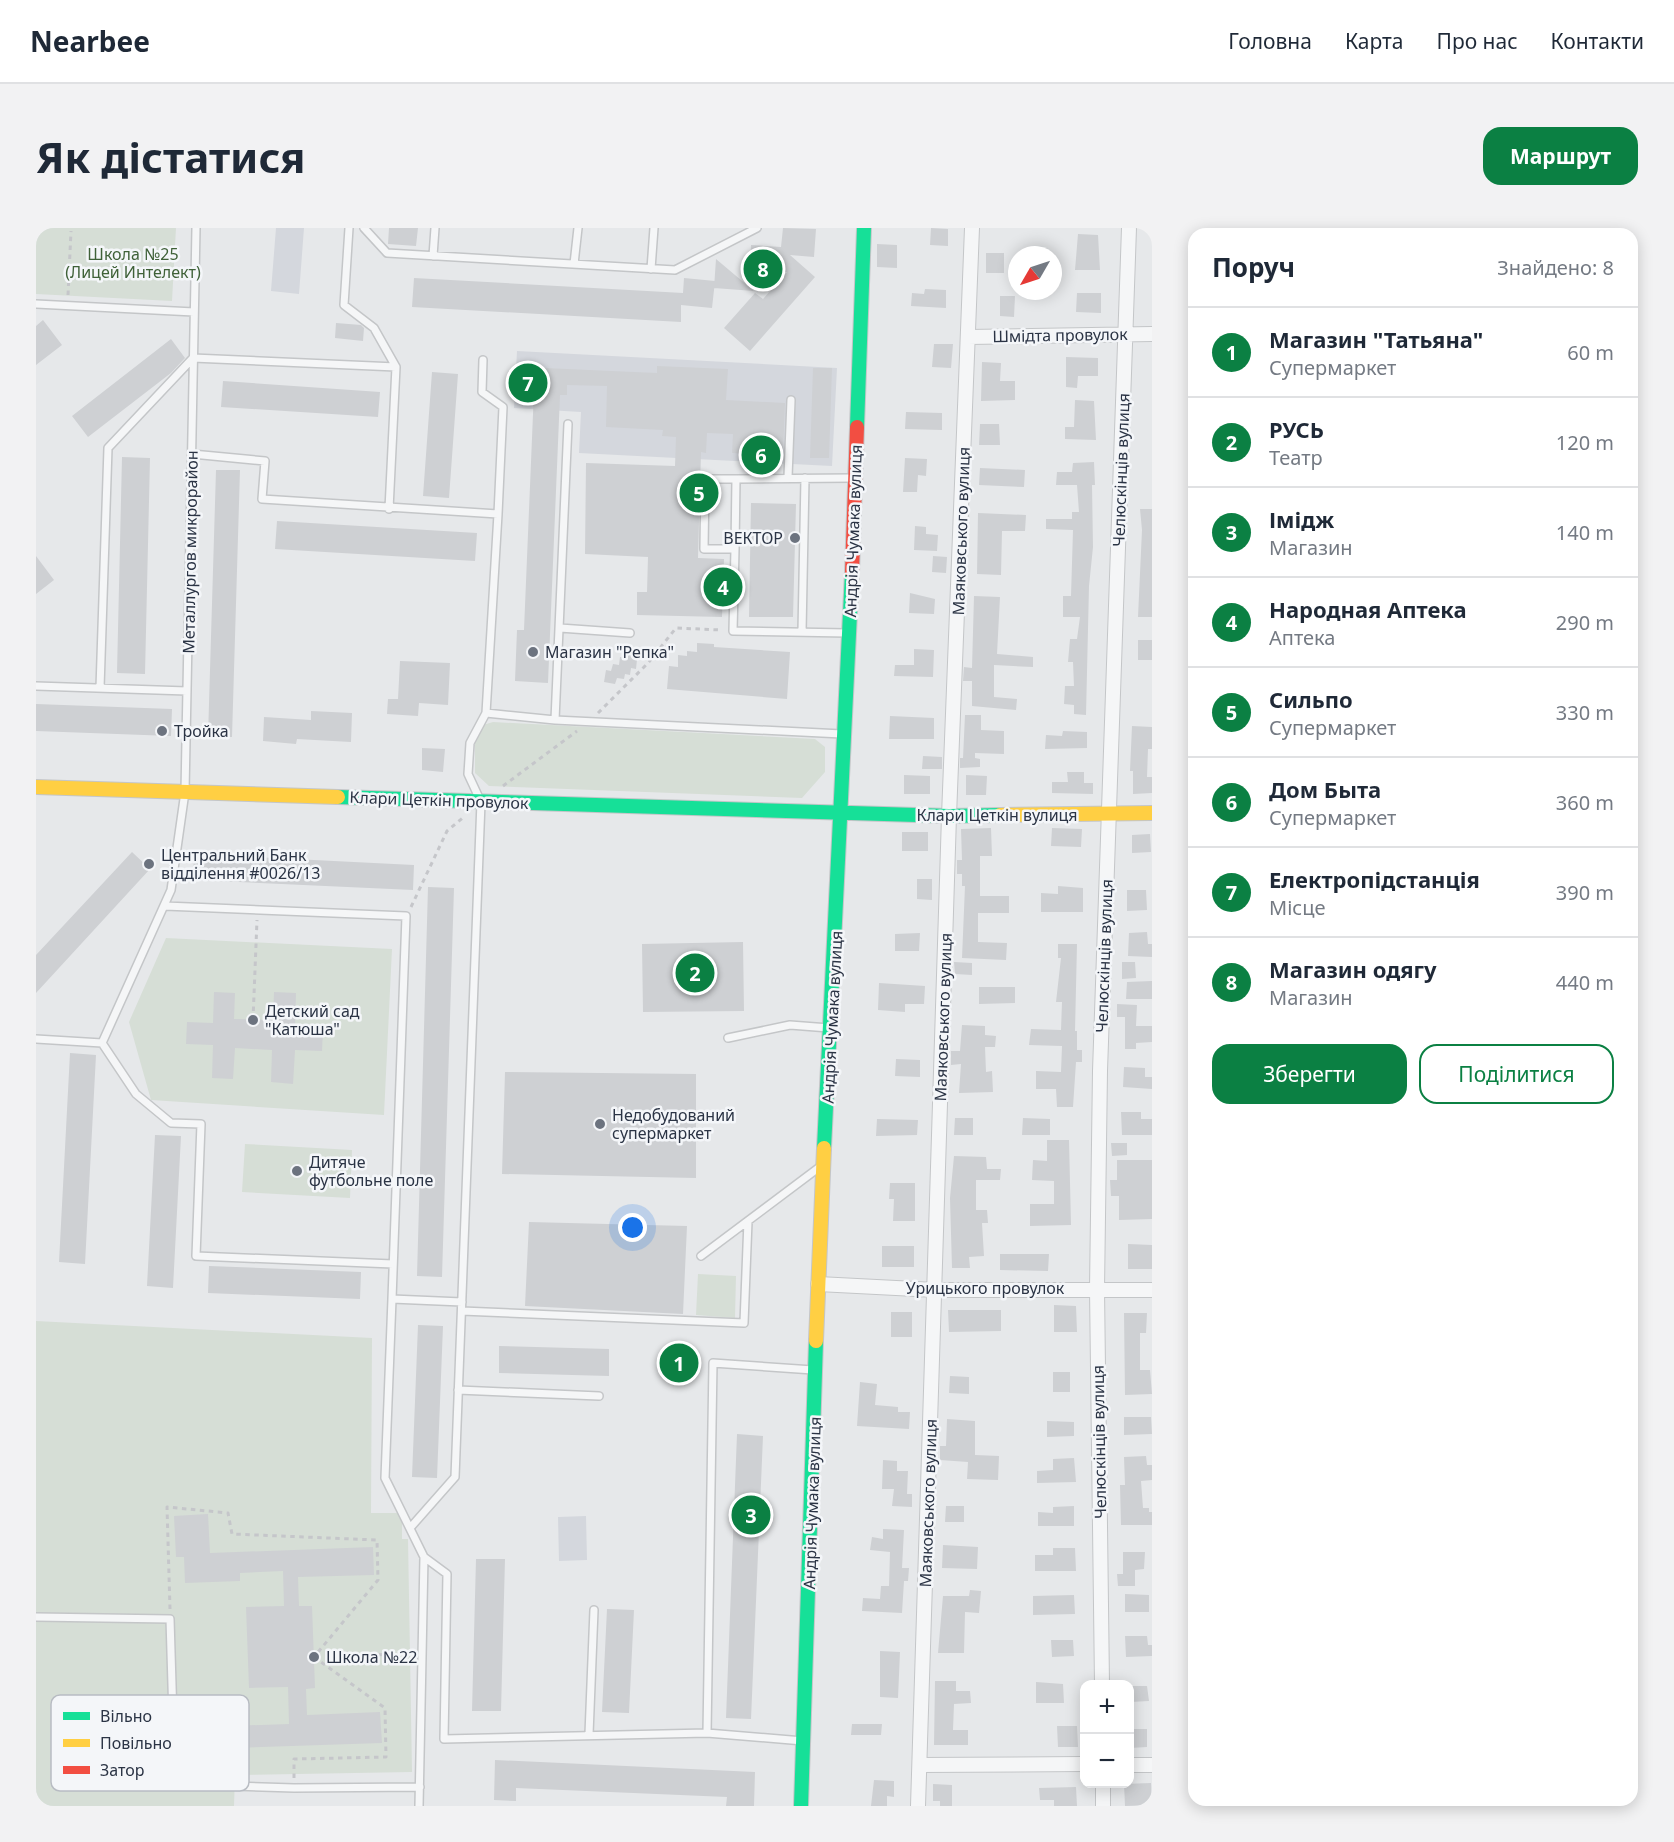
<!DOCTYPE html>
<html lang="uk">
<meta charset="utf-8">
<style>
:root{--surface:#fff;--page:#f2f2f3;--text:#1f2937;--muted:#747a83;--line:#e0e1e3;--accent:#0b8043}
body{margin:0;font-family:"Noto Sans",sans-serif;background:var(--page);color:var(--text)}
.controls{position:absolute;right:18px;bottom:18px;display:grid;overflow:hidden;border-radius:12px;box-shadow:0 3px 15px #0003}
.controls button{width:54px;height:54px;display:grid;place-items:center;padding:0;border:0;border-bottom:2px solid var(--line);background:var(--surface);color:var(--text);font:30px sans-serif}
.compass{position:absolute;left:972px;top:18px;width:54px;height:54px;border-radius:50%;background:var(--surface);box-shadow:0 3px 15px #0003;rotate:231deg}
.you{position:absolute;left:597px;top:1000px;width:21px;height:21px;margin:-15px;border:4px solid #fff;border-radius:50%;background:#1a73e8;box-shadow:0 0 0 9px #1a73e833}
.badge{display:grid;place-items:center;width:39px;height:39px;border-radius:50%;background:var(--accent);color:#fff;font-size:20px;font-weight:700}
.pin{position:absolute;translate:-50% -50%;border:3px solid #fff;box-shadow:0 2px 6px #0006}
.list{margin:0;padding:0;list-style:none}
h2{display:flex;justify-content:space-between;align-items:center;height:78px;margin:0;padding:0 24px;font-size:26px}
h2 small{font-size:20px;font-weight:400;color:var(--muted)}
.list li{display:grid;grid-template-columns:39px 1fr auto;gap:18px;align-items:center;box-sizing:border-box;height:90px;padding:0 24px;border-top:2px solid var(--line)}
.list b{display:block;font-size:22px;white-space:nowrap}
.list p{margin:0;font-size:20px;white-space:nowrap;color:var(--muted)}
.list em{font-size:20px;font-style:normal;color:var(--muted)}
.actions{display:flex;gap:12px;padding:18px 24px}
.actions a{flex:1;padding:14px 0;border:2px solid var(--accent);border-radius:18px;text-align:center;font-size:21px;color:var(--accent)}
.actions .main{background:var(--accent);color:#fff}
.map{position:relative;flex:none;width:1116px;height:1578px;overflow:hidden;border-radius:18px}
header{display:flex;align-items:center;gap:36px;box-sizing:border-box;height:84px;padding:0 30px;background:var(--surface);border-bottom:2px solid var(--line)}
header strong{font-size:28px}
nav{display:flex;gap:33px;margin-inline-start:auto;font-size:21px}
.intro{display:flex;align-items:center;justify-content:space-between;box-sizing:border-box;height:144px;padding:0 36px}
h1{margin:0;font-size:42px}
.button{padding:15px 27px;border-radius:18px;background:var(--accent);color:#fff;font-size:21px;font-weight:700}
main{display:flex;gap:36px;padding:0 36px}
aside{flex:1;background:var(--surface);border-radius:18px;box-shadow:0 3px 15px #0003}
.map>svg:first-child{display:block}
</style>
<header>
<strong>Nearbee</strong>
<nav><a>Головна</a><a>Карта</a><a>Про нас</a><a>Контакти</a></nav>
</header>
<div class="intro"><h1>Як дістатися</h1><a class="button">Маршрут</a></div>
<main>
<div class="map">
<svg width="1116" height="1578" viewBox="0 0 1116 1578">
<rect width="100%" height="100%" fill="#e6e8ea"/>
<path fill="#d4d7dd" d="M240,0h28l-5,66 -28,-3z
M481,123l320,17 -5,98 -253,-13 2,-41 -67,-4z
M550,1288l1,44 -28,1 -1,-44z"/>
<path fill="#d6ded6" d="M0,0h140l-4,73 -136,-7z
M457,494l322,17 10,8v25l-23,26 -313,-12 -14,-13v-36l8,-12z
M130,710l226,11 -8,166 -233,-15 -22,-78z
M209,916l107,6 -2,48 -108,-6z
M662,1046l38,2 -1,42 -39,-3z
M0,1093l336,17 -1,175h31v26h6l4,233 -177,3 -1,31h-198z"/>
<path fill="#ced0d3" d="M353,0h29l-2,18 -28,-2z
M747,0l33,1 -2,28 -24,-2 25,22 -65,74 -26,-23 31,-35 8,6 24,-27 -37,-1 1,-26 30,2z
M895,0l17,1v17l-18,-1z
M1042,6l20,1 2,35h-25z
M841,16l20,1v23l-20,-1z
M950,25h18v20h-18z
M680,31l38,32 -40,-3z
M378,50l269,15 1,-15 31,3 -3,27 -31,-3v17l-269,-15z
M889,61l21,1v18l-35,-2 1,-13 12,1z
M1041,65h24v20l-25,-1z
M964,68h15l-1,21 -14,-1z
M7,92l19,25 -26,20v-39z
M300,95l25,2 3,3 -1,13 -28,-3z
M135,111l14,19 -14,15 -83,64 -16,-21z
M898,116h19l-2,24 -19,-1z
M1030,129l32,1v18h-20l-1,12 -11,-1z
M946,134l19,1 -1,18h15v19l-34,1z
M621,138l71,3 -2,31 59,3 -2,53 -51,-3 1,-19 -26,-1 -1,20 -5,-1 -3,106 26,1 -2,58 -85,-2v-23h10l1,-35 -63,-3 1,-91 89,3 1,-29 -14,-1 1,-6 -57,-3 1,-41 -40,-1v10h-7l-12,288 -33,-2 2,-51h7l10,-240h-16v-14h26v-8l113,5z
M777,140h19l-3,90h-19z
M396,144l26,2 -9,124 -26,-2z
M187,153l157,11 -2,25 -157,-10z
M1039,172l19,1 2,39 -31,-1v-12h9z
M870,184l36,1v17l-37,-1z
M944,196h19l1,21h-21z
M86,229l28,1 -5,216 -28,-1z
M869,230l22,1 -1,17 -8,-1 -1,17h-14z
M1058,234l1,23h-3l1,62 -4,39 -3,129 -12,-1v-9l-10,-1 1,-18h9l-1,-24h-5l2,-23h7l3,-22h-17v-21h8l2,-66 -27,-1v-10h26v-7h7l-2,-27h-21l1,-13h15l1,-9z
M944,240l45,2 -1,17 -45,-2z
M180,242h24l-8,267h-24z
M715,275l45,1 -3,113h-44z
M1104,281h12v108h-14l4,-87z
M942,285l48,2 -1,16h-23l-1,44 -24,-1z
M241,293l200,12 -2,28 -200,-12z
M879,298l11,1v7l12,1 -1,16 -23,-1z
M0,328l18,24 -18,14z
M897,328l14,1 -1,16 -14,-1z
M874,365l25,6 -1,15 -25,-1z
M938,368l26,1 -3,57 36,3v10l-39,-2v32l23,2 -1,11 -44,-4v-25h-9l1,-14 8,1z
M1102,412h14v20h-14z
M661,415l17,1v3l76,5 -3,47 -120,-10 2,-23 9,1v-12l9,1v-5l10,1z
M590,421l12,1 -2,19 -5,-1 -1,7 -5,-1 -1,5 -7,-1 -2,6 -11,-2 2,-12 5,1 2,-7 6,1 1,-8 5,1z
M878,421l20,1 -1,27 -39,-1 1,-11h19z
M364,433l50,2 -2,42 -29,-2 -1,13 -31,-2 1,-15h10z
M0,476l136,5 -1,27 -135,-5z
M275,483l41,2 -1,29 -54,-3 -1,5 -33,-3 1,-24 47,3z
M929,487h16v15l23,1v23l-29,-1v5l5,1v8l-20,1v-10h3z
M854,488l44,2v21h-45z
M1096,498l20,1v22h-4l-1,28h5v16l-19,1v-23h-3z
M1027,503l24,1v16l-42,1 1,-14 16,1z
M386,520l23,1 -2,23 -21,-2z
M887,528l19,1v12h-20z
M1031,544h17v11h9v11l-41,-1v-11h16z
M868,547l26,1v18h-26z
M930,547l21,1 -1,19h-20z
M955,600l1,28h-12v40h29v17h-31v29l29,1 -1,17 -44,-2 3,-72h-3v-12h-5v-14h5l-1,-31z
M1016,600l30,1 -1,18 -30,-1z
M866,604h26v19h-26z
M1114,606l1,18 -19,1v-18z
M96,624l18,17 -114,124v-38z
M158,626l220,11 -1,25 -220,-10z
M881,651h15v21l-15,-1z
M1022,658l25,2v24h-42v-19l17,1z
M392,659l26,1 -12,389 -25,-1z
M1091,662h19l1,20 -20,1z
M1111,704l1,12h4v13l-24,-1 1,-23z
M884,705l-1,18h-24v-17z
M707,714l1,69 -101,1 -1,-68z
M1022,716h19l-2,87h2v19h5v12h-6l-3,45h-16l-1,-18h-20v-18l25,1 1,-26 -33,-1 2,-16 30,1 1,-28h-6l5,-44h-3z
M918,734l18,1v12l-17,-1z
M1086,734h13l1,16 -14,1z
M1116,753v18h-26l1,-17z
M843,755l46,3 -1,18h-19v8l-27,-2z
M943,759h36v16l-36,1z
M178,764l21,1 -1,26 39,1 1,-28 22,1 -1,35 28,1 -1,22 -27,-1 -2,34 -22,-2 1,-32 -37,-2 -2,31 -21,-1 1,-33 -27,-1 1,-22 26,1z
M1081,776l20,1 -1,21h16v16l-16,1v6h-11v-32h-8z
M926,797l23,1v9l11,1 -1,11h-10l1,25 6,-1 1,21 -34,1 2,-29 -10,1v-14h9z
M34,825l26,2 -11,209 -26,-2z
M860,831l24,1v17l-25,-1z
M1088,839l21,1v9h7v12l-29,-2z
M469,844l191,2v104l-194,-4z
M1085,884h20v7h11v16h-30z
M919,890h18v17h-19z
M987,890l27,1v16h-28z
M841,891l41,1 -1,15 -41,1z
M119,907l26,1 -8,152 -26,-2z
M1011,912h22l2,85 -41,1v-22h24v-23l-22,-1 1,-20 14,1z
M1075,915h16v12l-15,1z
M918,928l32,1 1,12h14l-1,11h-24v30h11l1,13h-6l2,33 -15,1 1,11h-18l-2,-70z
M1081,932h35v59l-33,1v-24h-8l-1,-16h7z
M854,955h25v38h-22l1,-22h-5z
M493,994l158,4 -4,88 -158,-8z
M1092,1016l24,1v24h-24z
M846,1018h32v21h-32z
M964,1026h49l-1,17 -48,-1z
M173,1038l152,6 -1,27 -152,-6z
M1018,1077l22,1 1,26h-23z
M912,1082h53v21l-52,1z
M855,1084h21v25h-21z
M1088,1085h23l-1,20h-6v37h10l2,24 -27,1z
M382,1097l25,1 -6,152 -25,-1z
M463,1118l110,3v27l-110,-3z
M632,1127l24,1 -1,15 -24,-1z
M1017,1144h17v20h-17z
M914,1148l19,1v17l-20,-1z
M824,1154l17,2 -2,21 23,2v5h12l-1,17 -52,-3z
M1088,1189h27l1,17 -28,1z
M911,1191l28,2v34l24,1 -1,24 -31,-1 1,-17 -28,-2v-14h6z
M1011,1193l27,1v14l-27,1z
M701,1206l26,2 -12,283 -25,-1z
M1110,1228l1,9h5v15l-11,1 2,27h6v4h3v13h-31l-1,-40h5l-1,-28z
M1038,1230l2,24 -39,1v-12l16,-1v-11z
M847,1232l14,1v10h11l-1,23h5v13l-20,-1 2,-17h-12z
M910,1278h18v16h-19z
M1038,1278v20h-36v-14l15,1v-6z
M172,1286l2,39 163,-6 1,28 -76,2 1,29h13l3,82 -9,1 1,26 73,-3 2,31 -181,6 -1,-22 89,-3 -1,-37 -39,1 -3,-81 38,-1 -1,-35 -43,2v8l-55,2 -1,-26h-8l-2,-41z
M847,1301l21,1 -2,38h7l-1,13h-4l-2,32 -40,-2 1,-13 17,1 1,-13h8l1,-34 -20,-2 2,-13 11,2z
M907,1317l35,2 -1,22 -35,-1z
M1017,1320h22l1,23h-41v-16h18z
M1087,1324h22l-1,17 -9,1v16h-17l-1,-12h6z
M440,1331h29l-4,152h-29z
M934,1362l11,1 -2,22 -14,-1 -1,41h-26l5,-57h26z
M1089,1366l24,1v17h-24z
M1038,1367l1,19 -42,1v-19z
M571,1381l27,1 -5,103 -27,-1z
M1089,1408h22l1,9h4v11l-26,1z
M1015,1412h22l1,16 -22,1z
M844,1423l20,1 -2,46 -18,-1z
M899,1453h21v10h14l1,12 -17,1 -1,26h15v15h-34z
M1000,1454l27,2 1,19h-28z
M1094,1458h17l2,15 -19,1z
M816,1496h30l-1,11h-30z
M1021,1498h20l1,21h-20z
M1094,1501h17v18l-17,1z
M459,1532l260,12 -1,34h-28l1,-9 -211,-9v13l-22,-1z
M838,1552l20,1v16l-7,-1v10h-16z
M1115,1555l1,22 -27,1 -1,-22z
M897,1556l19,1v21h-12v-5h-7z
M1040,1559l1,19h-23v-6h-14l-1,-12z"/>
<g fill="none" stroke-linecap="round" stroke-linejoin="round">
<g stroke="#c4c6c8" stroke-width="10">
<path id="lane" d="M160,0l-11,564 -14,98 -69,153 34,51 35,29 30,1 -5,132 197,8
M313,0l-5,77 30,23 22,39 -7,142
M328,0l23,25 288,17 82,-42
M397,28l2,-28
M538,36l4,-36
M615,41l3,-41
M0,76l158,8
M447,132l-1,32 21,15 -5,107
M156,226l73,7 -3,38 236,15 -12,199 -16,30 -2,31 13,28 -26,675 -45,51
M752,249l3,-77
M700,251l117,-1
M699,321l1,-70h-31l-1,70h31l-2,82 114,2
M524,400l70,5
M766,404l3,-154
M0,458l151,5
M64,460l8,-240 85,-90 203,9
M450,485l69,7 287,14
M519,492l13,-296
M129,678l241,10 -14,383
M692,810l62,-13 39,3
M0,811l66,4
M665,1028l120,-90
M426,1074l-70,-3 -7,179 39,79 23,17 -3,165 263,-6 96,8
M426,1083l282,12 4,-102
M422,1162l141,6
M0,1389l134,2 5,165 119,4 126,-1
M671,1505l6,-370 100,7
M553,1506l5,-124
M383,1578l5,-249"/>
</g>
<g stroke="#c4c6c8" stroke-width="16">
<path id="street" d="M932,109l184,-3
M782,1056l117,6h217
M1066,1456l-5,-395 3,-218 29,-843
M884,1537l164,-1
M1094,1537h22
M882,1578l31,-990 23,-588
M1067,1578v-22"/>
</g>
<g stroke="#c4c6c8" stroke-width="16">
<path id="fast" d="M821,199l7,-199
M302,569l611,19 51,-1
M788,920l28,-576
M765,1578l15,-465"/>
</g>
<g stroke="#c4c6c8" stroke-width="16">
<path id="slow" d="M0,559l302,10
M964,587l152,-2
M780,1113l8,-193"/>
</g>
<g stroke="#c4c6c8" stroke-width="16">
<path id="jam" d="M816,344l5,-145"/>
</g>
<path stroke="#c5c6ca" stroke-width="3" stroke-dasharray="4.5 4.5" stroke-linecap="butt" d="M32,67l3,-64
M562,485l50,-50 28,-35 46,2
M467,558l74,-55
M375,679l36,-76 18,-15
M217,792l4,-100
M134,1381l-3,-102 61,6 4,21 145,6 1,40 -64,77
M280,1428l98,-2
M258,1550v-19l92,-2 -1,-49 -71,-51"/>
<use href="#lane" stroke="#f5f6f7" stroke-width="7"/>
<use href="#street" stroke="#f5f6f7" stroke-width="14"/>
<use href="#fast" stroke="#16e098" stroke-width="14"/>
<use href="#slow" stroke="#ffcf43" stroke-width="14"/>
<use href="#jam" stroke="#f24e42" stroke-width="14"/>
</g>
<g fill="#6c737f" stroke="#f4f6f9" stroke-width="2">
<circle cx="759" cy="310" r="6"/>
<circle cx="497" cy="424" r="6"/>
<circle cx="126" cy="503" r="6"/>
<circle cx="113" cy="636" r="6"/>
<circle cx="217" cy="792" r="6"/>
<circle cx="564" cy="896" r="6"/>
<circle cx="261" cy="943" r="6"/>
<circle cx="278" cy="1429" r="6"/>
</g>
<g text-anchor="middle" stroke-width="5" stroke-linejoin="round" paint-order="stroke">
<g font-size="16" fill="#3f6138" stroke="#f4f6f9">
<text x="97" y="32">Школа №25<tspan x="97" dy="18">(Лицей Интелект)</tspan></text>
</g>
<g font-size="16" fill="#2b3445" stroke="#f4f6f9">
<text transform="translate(1024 107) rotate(-1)" y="6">Шмідта провулок</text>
<text transform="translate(1085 242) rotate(-88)" y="6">Челюскінців вулиця</text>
<text transform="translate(817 303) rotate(-88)" y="6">Андрія Чумака вулиця</text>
<text transform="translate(925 303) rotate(-88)" y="6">Маяковського вулиця</text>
<text transform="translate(154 324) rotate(-89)" y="6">Металлургов микрорайон</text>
<text transform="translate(403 572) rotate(2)" y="6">Клари Цеткін провулок</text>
<text x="961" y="593">Клари Цеткін вулиця</text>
<text transform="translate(1068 728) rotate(-88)" y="6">Челюскінців вулиця</text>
<text transform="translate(796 789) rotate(-87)" y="6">Андрія Чумака вулиця</text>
<text transform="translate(907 789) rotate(-88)" y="6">Маяковського вулиця</text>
<text x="949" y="1066">Урицького провулок</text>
<text transform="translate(1063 1214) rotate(-91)" y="6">Челюскінців вулиця</text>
<text transform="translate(776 1275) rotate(-88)" y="6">Андрія Чумака вулиця</text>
<text transform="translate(892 1275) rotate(-88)" y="6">Маяковського вулиця</text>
</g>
<g font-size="16" fill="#2b3445" stroke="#f4f6f9" text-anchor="start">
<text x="747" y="316" text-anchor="end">ВЕКТОР</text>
<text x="509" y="430">Магазин "Репка"</text>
<text x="138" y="509">Тройка</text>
<text x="125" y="633">Центральний Банк<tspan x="125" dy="18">відділення #0026/13</tspan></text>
<text x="229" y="789">Детский сад<tspan x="229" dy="18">"Катюша"</tspan></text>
<text x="576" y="893">Недобудований<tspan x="576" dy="18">супермаркет</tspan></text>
<text x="273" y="940">Дитяче<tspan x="273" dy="18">футбольне поле</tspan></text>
<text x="290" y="1435">Школа №22</text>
</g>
</g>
<rect x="15" y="1467" width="198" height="96" rx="9" fill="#f4f6f9" stroke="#b8bcc3" stroke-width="1.5"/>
<rect x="27" y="1484" width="27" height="8" fill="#16e098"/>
<rect x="27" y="1511" width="27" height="8" fill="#ffcf43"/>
<rect x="27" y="1538" width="27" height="8" fill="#f24e42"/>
<g font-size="16" fill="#2b3445">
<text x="64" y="1494">Вільно</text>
<text x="64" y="1521">Повільно</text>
<text x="64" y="1548">Затор</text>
</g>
</svg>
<div class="controls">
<button>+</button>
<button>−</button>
</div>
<svg class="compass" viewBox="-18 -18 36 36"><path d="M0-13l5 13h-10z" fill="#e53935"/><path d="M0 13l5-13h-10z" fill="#747a83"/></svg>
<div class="you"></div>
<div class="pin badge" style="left:643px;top:1135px">1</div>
<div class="pin badge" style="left:659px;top:745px">2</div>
<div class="pin badge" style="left:715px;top:1287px">3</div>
<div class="pin badge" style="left:687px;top:359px">4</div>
<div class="pin badge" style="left:663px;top:265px">5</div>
<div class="pin badge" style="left:725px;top:227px">6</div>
<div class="pin badge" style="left:492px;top:155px">7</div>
<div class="pin badge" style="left:727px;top:41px">8</div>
</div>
<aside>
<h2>Поруч<small>Знайдено: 8</small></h2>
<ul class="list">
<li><span class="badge">1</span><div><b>Магазин &quot;Татьяна&quot;</b><p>Супермаркет</p></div><em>60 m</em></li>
<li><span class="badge">2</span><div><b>РУСЬ</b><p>Театр</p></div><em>120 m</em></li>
<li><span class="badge">3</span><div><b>Імідж</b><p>Магазин</p></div><em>140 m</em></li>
<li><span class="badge">4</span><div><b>Народная Аптека</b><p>Аптека</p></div><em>290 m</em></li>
<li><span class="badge">5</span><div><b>Сильпо</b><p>Супермаркет</p></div><em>330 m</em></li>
<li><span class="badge">6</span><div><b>Дом Быта</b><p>Супермаркет</p></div><em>360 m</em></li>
<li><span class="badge">7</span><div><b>Електропідстанція</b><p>Місце</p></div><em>390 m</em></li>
<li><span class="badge">8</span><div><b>Магазин одягу</b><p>Магазин</p></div><em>440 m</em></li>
</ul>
<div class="actions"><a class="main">Зберегти</a><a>Поділитися</a></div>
</aside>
</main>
